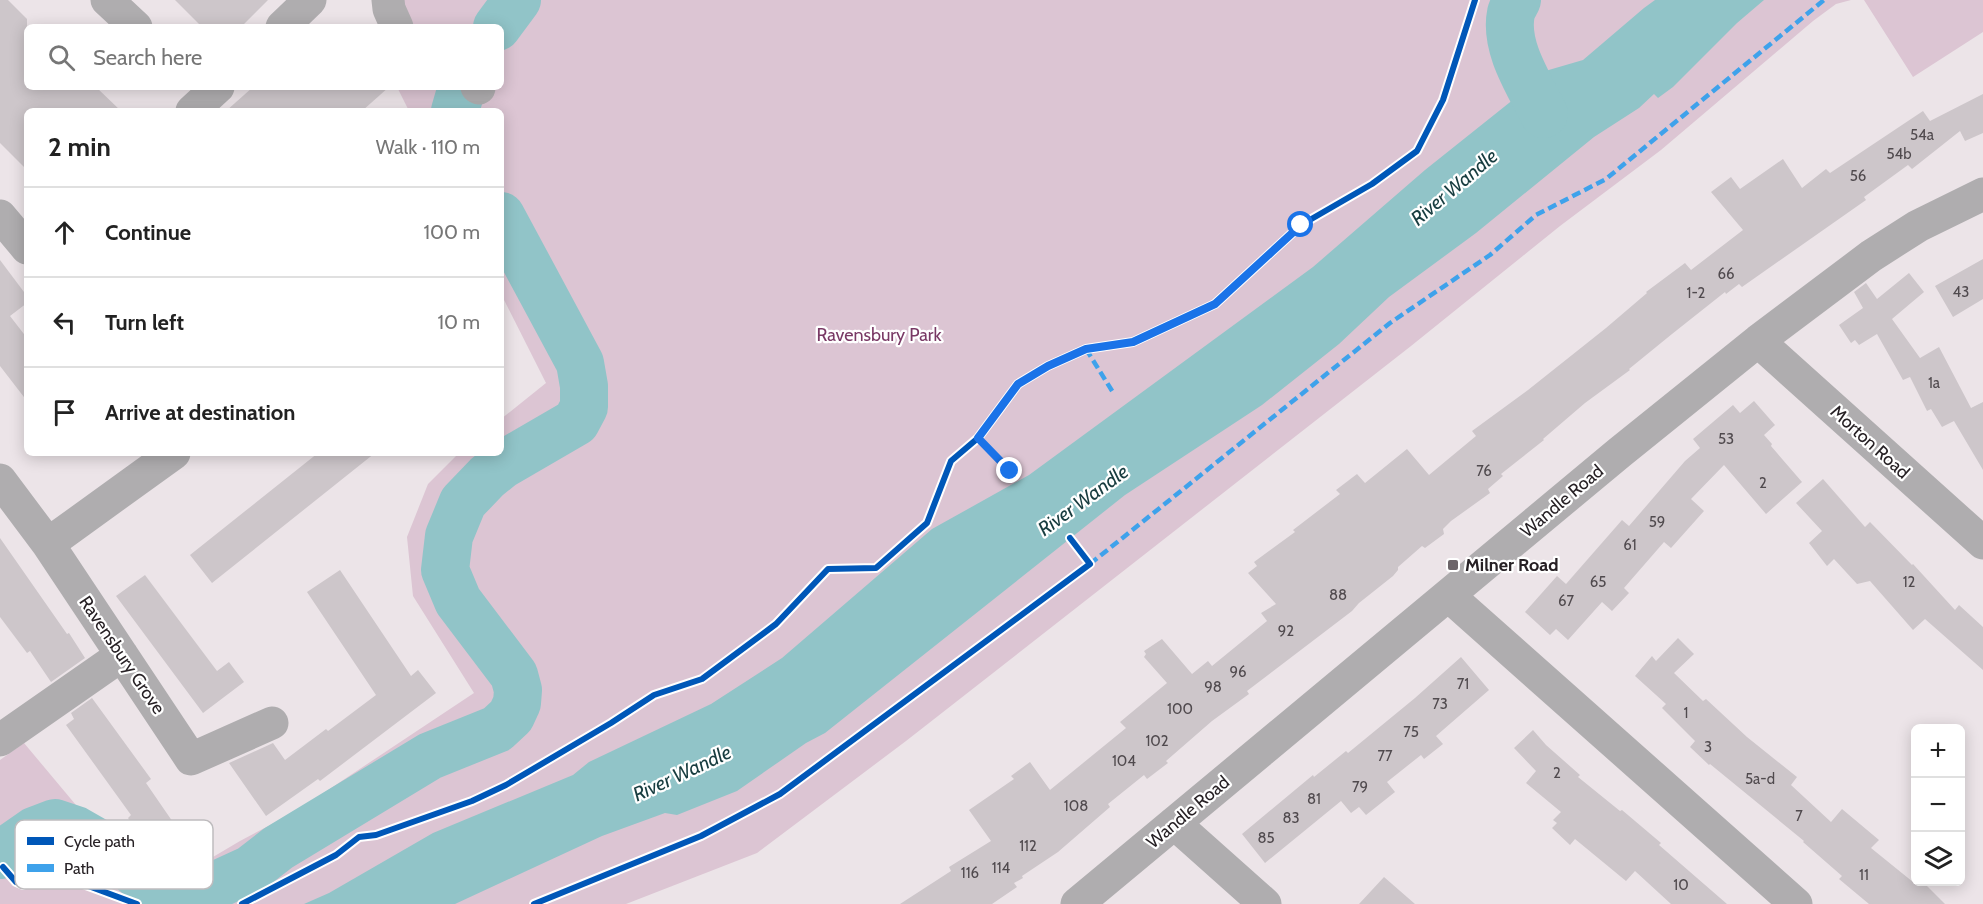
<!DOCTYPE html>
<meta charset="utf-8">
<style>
:root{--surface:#fff;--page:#f6f6f6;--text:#222;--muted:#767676;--line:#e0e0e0}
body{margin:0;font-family:Cabin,sans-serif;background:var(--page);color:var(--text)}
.controls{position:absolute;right:18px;bottom:18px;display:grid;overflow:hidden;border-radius:9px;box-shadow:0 3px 15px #0003}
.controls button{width:54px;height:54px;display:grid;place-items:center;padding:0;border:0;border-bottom:2px solid var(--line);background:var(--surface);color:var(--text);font:30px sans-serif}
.stop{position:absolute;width:18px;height:18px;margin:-14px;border:4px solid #1a73e8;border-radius:50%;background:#fff}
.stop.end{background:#1a73e8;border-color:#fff;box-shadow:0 2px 6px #0008}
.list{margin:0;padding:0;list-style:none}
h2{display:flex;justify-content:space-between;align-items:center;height:78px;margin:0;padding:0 24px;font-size:26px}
h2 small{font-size:20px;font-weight:400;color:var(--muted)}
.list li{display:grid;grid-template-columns:39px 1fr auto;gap:18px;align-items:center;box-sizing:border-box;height:90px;padding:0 24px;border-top:2px solid var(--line)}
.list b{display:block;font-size:22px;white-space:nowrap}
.list em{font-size:20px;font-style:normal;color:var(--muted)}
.icon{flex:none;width:33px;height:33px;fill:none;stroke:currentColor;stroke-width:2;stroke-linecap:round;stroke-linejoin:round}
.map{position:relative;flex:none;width:1983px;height:904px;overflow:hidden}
.search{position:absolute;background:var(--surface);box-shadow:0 3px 15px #0003;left:24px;top:24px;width:480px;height:66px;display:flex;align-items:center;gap:15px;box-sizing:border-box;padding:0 21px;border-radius:9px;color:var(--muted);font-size:22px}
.panel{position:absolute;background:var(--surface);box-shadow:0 3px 15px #0003;left:24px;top:108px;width:480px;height:348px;border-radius:9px}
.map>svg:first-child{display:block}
</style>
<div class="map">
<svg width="1983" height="904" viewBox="0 0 1983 904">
<rect width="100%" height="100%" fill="#ece4e8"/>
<path fill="#dcc5d3" d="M398,0h1453l-15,4 -23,17 -152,129 -101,76 -149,120 -505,395 -149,112 -131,51h-626v-144l24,-17 72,86 39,28 10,14 19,15 76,-45 55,-29 179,-119 -61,-97 -6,-59 21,-53 31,-31h42v-34l45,-36 -45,-89v-183h-92l-12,-24h104v-60h-96z
M1864,0h119v32l-70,45z"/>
<path fill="#91c4c8" d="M1655,0h109l-27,23 -64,64 -15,11 -4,-4 -15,14 -45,29 -118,96 -87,64 -50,47 -77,61 -137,90 -300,238 -19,10 -69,48 -60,24 -12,-2 -63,23 -147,68h-151l25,-11 104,-60 140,-58 16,-13 122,-58 71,-46 150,-129 97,-54 284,-208 112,-97 89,-71 21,-25 48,-14 61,-52z"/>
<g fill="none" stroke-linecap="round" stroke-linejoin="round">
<path stroke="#91c4c8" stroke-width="48" d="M1517,0c-2,4 -5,9 -6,13 -7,34 18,71 33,101
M497,27l20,-27
M455,111l7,-24
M0,855l34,-24 21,-8 21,7 28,16 48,41 14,7 26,2 59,-27 27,-21 152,-92 67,-27 14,-13 6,-13 1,-13 -4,-15 -56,-74 -13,-31 4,-34 14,-34 24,-25 15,-12 74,-43 8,-15v-21l-4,-23 -79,-147"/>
</g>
<path fill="#cdc6ca" d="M0,0h8l19,19v68h69l25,24h-94v59l-27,-27z
M175,0h93l-27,27h-39z
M253,87h136l-27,24h-136z
M1983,94v39l-18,8 -5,-10 -48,38 -4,-4 -44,32 2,3 -124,87 -3,-3 -13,10 -1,-2 -53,42 -43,35 1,1 -45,33 -42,36 1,1 -43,34 2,2 -15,13 2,4 -39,28 -8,8 1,5 -19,14 -3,-2 -24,21v3l-5,6 -34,27 -7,8 -105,80 2,3 -37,27 -46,40 2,2 -21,16 -3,-4 -36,29 2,3 -52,45 -36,24 1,2 -9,5 3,4 -25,17h-92l51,-33 -2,-4 42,-26 -22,-31 45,-31 -3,-3 19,-14 20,28 76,-62 -6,-6 47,-39 -23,-26 2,-3 -2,-3 18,-12 30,35 16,-13 4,5 55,-45 -6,-8 15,-9 -28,-31 9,-7 -3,-4 41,-30 -2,-2 47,-36 -4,-4 21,-16 8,9 42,-34 22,26 47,-39 -4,-5 56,-41 78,-62 41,-35 -1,-1 39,-29 6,7 52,-40 -32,-38 20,-15 9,12 43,-30 19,29 24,-19 4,4 93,-62 7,10z
M1983,259v40l-30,18 -18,-31z
M0,260l27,36v7l-17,13 17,22v63l-27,-35z
M1909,273l15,19 -32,27 28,39 19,-11 32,61 12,-6v68l-29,-49 -12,6 -11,-18 -4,2 -17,-34 -7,3 -26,-46 -18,11 -4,-5 -4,3 -12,-18 24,-17 -9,-16 12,-9 11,16z
M1754,401l21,24 -11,10 8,9 -1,2 31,36 -36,32 -42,-49 -33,34 13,12 -33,37 -7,-6 -40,46 5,5 -17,18 -10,-9 -34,38 -12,-11 -6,6 -25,-23 32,-36 9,8 56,-64 7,6 56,-65 15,-13 -7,-9 40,-34 7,8z
M318,453h57l-163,130 -22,-28z
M1823,479l42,48 5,-5 42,43 1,-1 42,46 4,-5 24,22v43l-58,-51 -12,11 -43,-49 -13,3 -23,-25 -7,7 -18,-23 13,-12 -26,-28z
M0,538l67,96 2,-1 16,25 -34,24 -21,-31 -3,2 -27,-36z
M340,570l71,106 7,-6 18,23 -116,88 -2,-2 -52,37 -37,-53 44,-20 12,17 41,-31 2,2 48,-36 -69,-103z
M145,575l72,96 12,-9 15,20 -41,31 -87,-117z
M1678,638l16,16 -20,19 29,28 3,-2 41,38 50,40 -6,8 40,37 11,-13 37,31 -8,8 42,34h10l22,22h-76l-30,-25 3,-3 -39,-34 1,-1 -94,-77 -1,1 -19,-18 5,-6 -33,-33 4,-4 -31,-28 17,-20 4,5z
M1461,657l28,33 -53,46 7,8 -19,15 -3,-4 -34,27 8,10 -29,23 -7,-8 -8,6 -10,-12 -76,62 -23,-29 71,-59 1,2 32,-26 2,2 67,-55z
M92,698l59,81 -5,4 53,77 -32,23 -27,-38 5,-3 -17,-24 3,-3 -65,-90 8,-6 -3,-6z
M1533,730l13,15 34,30 -2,2 42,34 2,-1 39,33 -2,2 68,59h-56l-36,-33 -9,10 -51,-42 -5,6 -18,-17 5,-5 -4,-3 8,-8 -35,-29 10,-12 -22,-23z
M1384,877l31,27h-56z"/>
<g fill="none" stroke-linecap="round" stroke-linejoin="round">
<path stroke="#afadaf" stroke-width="33" d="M107,0l29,27
M388,0l1,9 8,18
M282,27l28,-27
M477,87l2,1
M192,111l26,-24
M0,216l27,32
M1758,341l225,202
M0,480l48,64 143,215 81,-36
M48,544l126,-91
M1449,596l347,308
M0,740l122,-85
M1174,823l91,81
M1077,904l542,-451 139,-112 113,-85 47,-30 65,-32"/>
<path stroke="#3ea2eb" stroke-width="4.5" stroke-dasharray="9 4.5" stroke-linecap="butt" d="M1086,349l28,45
M1090,564l300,-241 100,-68 46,-40 70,-36 218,-179"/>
<g stroke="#fff" stroke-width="10">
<path id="cycleway" d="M3,867l13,15 7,3 25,-14 89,33
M242,904l94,-49 23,-18 17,-2 96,-34 34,-16 105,-62 43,-28 48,-16 74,-55 52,-55 48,-1 51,-45 24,-62 27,-23 40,-54 30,-18 38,-17 47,-7 82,-38 86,-79 71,-41 45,-33 26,-51 32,-100
M534,904l167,-68 79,-42 310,-230 -20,-26"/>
</g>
<use href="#cycleway" stroke="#0057b8" stroke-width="6"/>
</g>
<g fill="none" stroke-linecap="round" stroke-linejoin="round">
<path stroke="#1a73e8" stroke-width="8" d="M1010,471l-32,-33 40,-54 30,-18 38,-17 47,-7 82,-38 86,-79"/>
</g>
<rect fill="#6c6569" stroke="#fff" stroke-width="2" x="1447" y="559" width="12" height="12" rx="3"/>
<g text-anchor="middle" stroke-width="4.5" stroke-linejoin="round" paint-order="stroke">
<g font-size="15" fill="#504a4e">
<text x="1922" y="140">54a</text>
<text x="1899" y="159">54b</text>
<text x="1858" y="181">56</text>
<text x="1726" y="279">66</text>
<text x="1961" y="297">43</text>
<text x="1696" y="298">1-2</text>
<text x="1934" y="388">1a</text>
<text x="1726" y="444">53</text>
<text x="1484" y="476">76</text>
<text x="1763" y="488">2</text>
<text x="1657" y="527">59</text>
<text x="1630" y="550">61</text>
<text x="1598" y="587">65</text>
<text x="1909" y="587">12</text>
<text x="1338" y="600">88</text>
<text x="1566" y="606">67</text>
<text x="1286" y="636">92</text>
<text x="1238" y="677">96</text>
<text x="1463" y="689">71</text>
<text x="1213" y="692">98</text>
<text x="1440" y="709">73</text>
<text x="1180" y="714">100</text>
<text x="1686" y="718">1</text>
<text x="1411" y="737">75</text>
<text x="1157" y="746">102</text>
<text x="1708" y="752">3</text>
<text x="1385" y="761">77</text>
<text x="1124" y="766">104</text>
<text x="1557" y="778">2</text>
<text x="1760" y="784">5a-d</text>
<text x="1360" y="792">79</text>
<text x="1314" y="804">81</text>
<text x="1076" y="811">108</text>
<text x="1799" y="821">7</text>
<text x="1291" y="823">83</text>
<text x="1266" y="843">85</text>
<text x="1028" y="851">112</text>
<text x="1001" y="873">114</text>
<text x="970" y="878">116</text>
<text x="1864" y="880">11</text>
<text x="1681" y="890">10</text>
</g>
<g font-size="18" fill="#793965" stroke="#fff">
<text x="879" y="341">Ravensbury Park</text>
</g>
<g font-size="18" fill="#272125" stroke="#fff">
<text transform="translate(1870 442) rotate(42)" y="6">Morton Road</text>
<text transform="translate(1562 501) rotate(-40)" y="6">Wandle Road</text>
<text transform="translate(122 655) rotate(56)" y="6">Ravensbury Grove</text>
<text transform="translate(1188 812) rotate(-40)" y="6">Wandle Road</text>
</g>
<g font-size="18" font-weight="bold" fill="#272125" stroke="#fff" text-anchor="start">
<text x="1465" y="571">Milner Road</text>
</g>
<g font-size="20" font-style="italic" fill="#173c3f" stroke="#fff">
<text transform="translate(1454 187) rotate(-40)" y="7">River Wandle</text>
<text transform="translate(1083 500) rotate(-36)" y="7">River Wandle</text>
<text transform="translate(682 773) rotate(-25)" y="7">River Wandle</text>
</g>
</g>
<rect x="15" y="820" width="198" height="69" rx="9" fill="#fff" stroke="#bebcbe" stroke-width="1.5"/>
<rect x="27" y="837" width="27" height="8" fill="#0057b8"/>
<rect x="27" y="864" width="27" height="8" fill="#3ea2eb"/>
<g font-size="16" fill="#272125">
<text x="64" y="847">Cycle path</text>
<text x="64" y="874">Path</text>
</g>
</svg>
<div class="controls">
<button>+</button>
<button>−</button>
<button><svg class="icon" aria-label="layers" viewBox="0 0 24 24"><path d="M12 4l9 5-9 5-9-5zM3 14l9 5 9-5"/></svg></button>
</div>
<div class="stop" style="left:1301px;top:225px"></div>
<div class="stop end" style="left:1010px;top:471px"></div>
<div class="search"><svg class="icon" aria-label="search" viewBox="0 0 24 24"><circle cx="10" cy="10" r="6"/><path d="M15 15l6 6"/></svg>Search here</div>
<section class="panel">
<h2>2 min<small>Walk · 110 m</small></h2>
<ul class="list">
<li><svg class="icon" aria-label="ahead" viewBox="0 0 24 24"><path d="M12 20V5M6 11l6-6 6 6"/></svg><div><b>Continue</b></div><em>100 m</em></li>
<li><svg class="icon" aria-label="left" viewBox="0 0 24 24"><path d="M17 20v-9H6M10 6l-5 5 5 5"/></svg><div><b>Turn left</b></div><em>10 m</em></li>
<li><svg class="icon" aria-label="arrive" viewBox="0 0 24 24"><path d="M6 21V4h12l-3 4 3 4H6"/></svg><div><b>Arrive at destination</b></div></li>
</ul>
</section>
</div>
